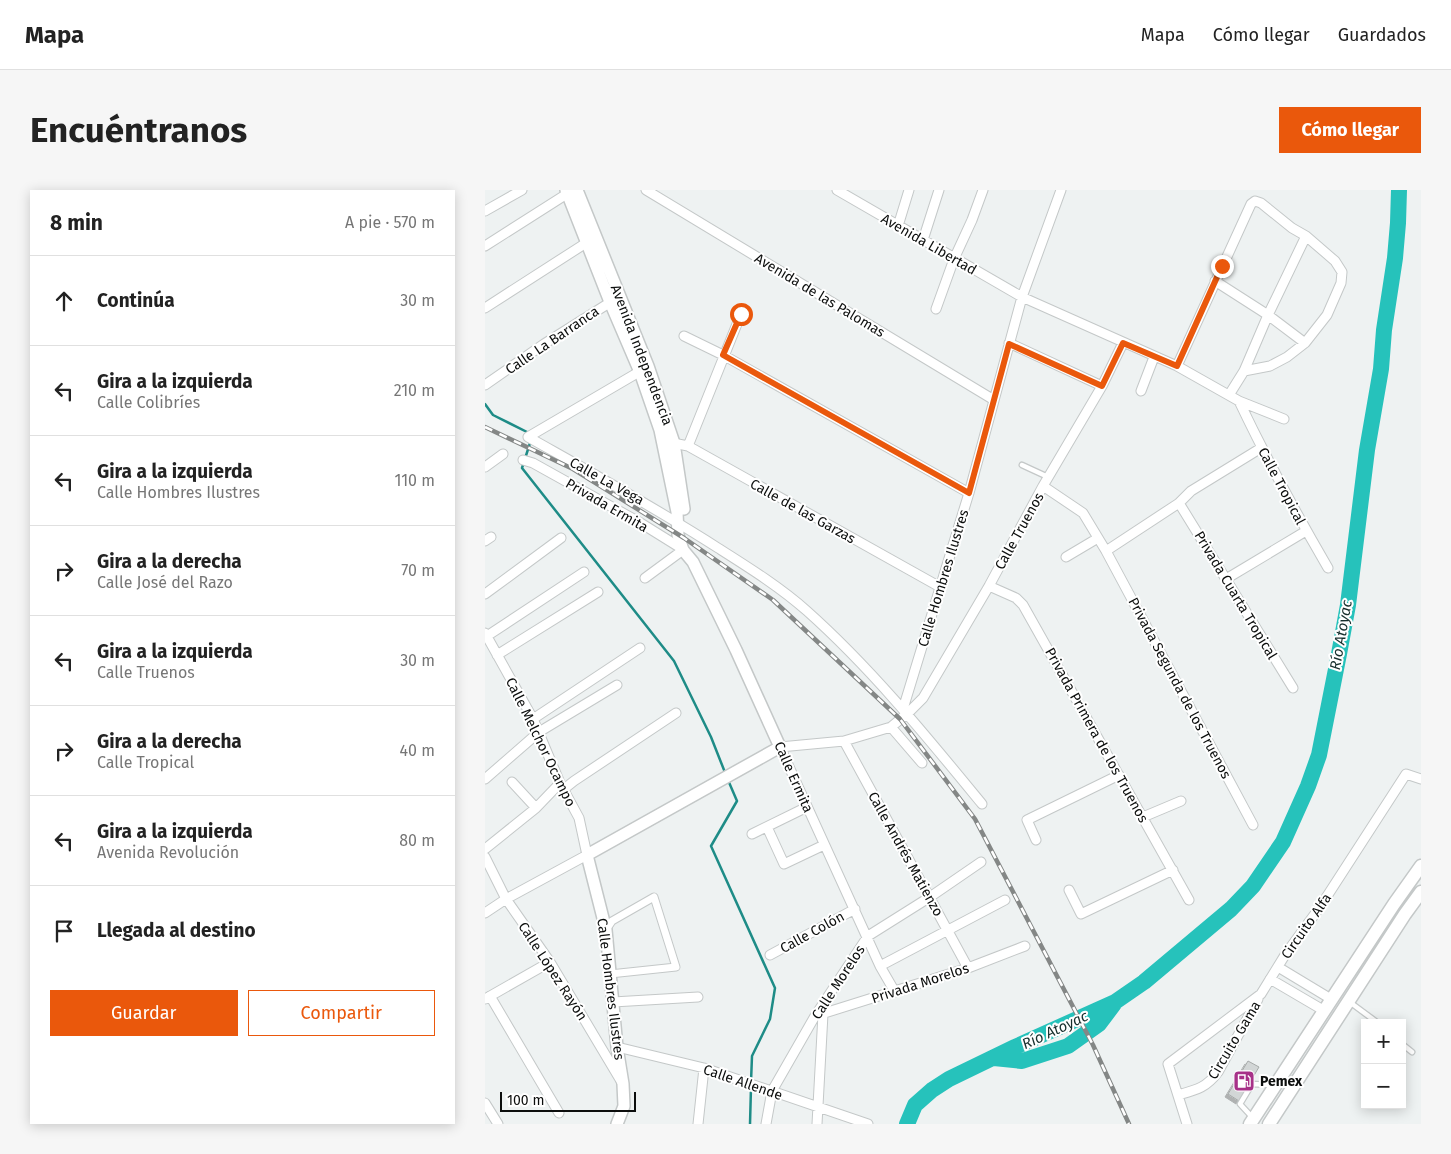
<!DOCTYPE html>
<html lang="es">
<meta charset="utf-8">
<style>
:root{--surface:#fff;--page:#f6f6f6;--text:#222;--muted:#767676;--line:#e0e0e0;--accent:#ea580c}
body{margin:0;font-family:"Fira Sans",sans-serif;background:var(--page);color:var(--text)}
.controls{position:absolute;right:15px;bottom:15px;display:grid;overflow:hidden;border-radius:0px;box-shadow:0 2px 12px #0003}
.controls button{width:45px;height:45px;display:grid;place-items:center;padding:0;border:0;border-bottom:1px solid var(--line);background:var(--surface);color:var(--text);font:25px sans-serif}
.scale{position:absolute;left:15px;bottom:12px;width:136px;box-sizing:border-box;padding-left:5px;border:2px solid #0c0e0d;border-top:0;font-size:14px;line-height:18px;white-space:nowrap;color:#0c0e0d;-webkit-text-stroke:4px #fff;paint-order:stroke}
.stop{position:absolute;width:15px;height:15px;margin:-11px;border:4px solid #ea580c;border-radius:50%;background:#fff}
.stop.end{background:#ea580c;border-color:#fff;box-shadow:0 1px 5px #0008}
.list{margin:0;padding:0;list-style:none}
h2{display:flex;justify-content:space-between;align-items:center;height:65px;margin:0;padding:0 20px;font-size:21px}
h2 small{font-size:16px;font-weight:400;color:var(--muted)}
.list li{display:grid;grid-template-columns:32px 1fr auto;gap:15px;align-items:center;box-sizing:border-box;height:90px;padding:0 20px;border-top:1px solid var(--line)}
.list b{display:block;font-size:19px;white-space:nowrap}
.list p{margin:0;font-size:16px;white-space:nowrap;color:var(--muted)}
.list em{font-size:16px;font-style:normal;color:var(--muted)}
.actions{display:flex;gap:10px;padding:15px 20px}
.actions a{flex:1;padding:11px 0;border:1px solid var(--accent);border-radius:0px;text-align:center;font-size:18px;color:var(--accent)}
.actions .main{background:var(--accent);color:#fff}
.icon{flex:none;width:28px;height:28px;fill:none;stroke:currentColor;stroke-width:2;stroke-linecap:round;stroke-linejoin:round}
.map{position:relative;flex:none;width:936px;height:934px;overflow:hidden;border-radius:0px}
header{display:flex;align-items:center;gap:30px;box-sizing:border-box;height:70px;padding:0 25px;background:var(--surface);border-bottom:1px solid var(--line)}
header strong{font-size:24px}
nav{display:flex;gap:28px;margin-inline-start:auto;font-size:18px}
.intro{display:flex;align-items:center;justify-content:space-between;box-sizing:border-box;height:120px;padding:0 30px}
h1{margin:0;font-size:35px}
.button{padding:12px 22px;border-radius:0px;background:var(--accent);color:#fff;font-size:18px;font-weight:700}
main{display:flex;gap:30px;padding:0 30px}
aside{flex:1;background:var(--surface);border-radius:0px;box-shadow:0 2px 12px #0003}
.map>svg:first-child{display:block}
</style>
<header>
<strong>Mapa</strong>
<nav><a>Mapa</a><a>Cómo llegar</a><a>Guardados</a></nav>
</header>
<div class="intro"><h1>Encuéntranos</h1><a class="button">Cómo llegar</a></div>
<main>
<aside>
<h2>8 min<small>A pie · 570 m</small></h2>
<ul class="list">
<li><svg class="icon" aria-label="ahead" viewBox="0 0 24 24"><path d="M12 20V5M6 11l6-6 6 6"/></svg><div><b>Continúa</b></div><em>30 m</em></li>
<li><svg class="icon" aria-label="left" viewBox="0 0 24 24"><path d="M17 20v-9H6M10 6l-5 5 5 5"/></svg><div><b>Gira a la izquierda</b><p>Calle Colibríes</p></div><em>210 m</em></li>
<li><svg class="icon" aria-label="left" viewBox="0 0 24 24"><path d="M17 20v-9H6M10 6l-5 5 5 5"/></svg><div><b>Gira a la izquierda</b><p>Calle Hombres Ilustres</p></div><em>110 m</em></li>
<li><svg class="icon" aria-label="right" viewBox="0 0 24 24"><path d="M7 20v-9h11M14 6l5 5-5 5"/></svg><div><b>Gira a la derecha</b><p>Calle José del Razo</p></div><em>70 m</em></li>
<li><svg class="icon" aria-label="left" viewBox="0 0 24 24"><path d="M17 20v-9H6M10 6l-5 5 5 5"/></svg><div><b>Gira a la izquierda</b><p>Calle Truenos</p></div><em>30 m</em></li>
<li><svg class="icon" aria-label="right" viewBox="0 0 24 24"><path d="M7 20v-9h11M14 6l5 5-5 5"/></svg><div><b>Gira a la derecha</b><p>Calle Tropical</p></div><em>40 m</em></li>
<li><svg class="icon" aria-label="left" viewBox="0 0 24 24"><path d="M17 20v-9H6M10 6l-5 5 5 5"/></svg><div><b>Gira a la izquierda</b><p>Avenida Revolución</p></div><em>80 m</em></li>
<li><svg class="icon" aria-label="arrive" viewBox="0 0 24 24"><path d="M6 21V4h12l-3 4 3 4H6"/></svg><div><b>Llegada al destino</b></div></li>
</ul>
<div class="actions"><a class="main">Guardar</a><a>Compartir</a></div>
</aside>
<div class="map">
<svg width="936" height="934" viewBox="0 0 936 934">
<defs>
<filter id="shadow"><feDropShadow dx="-3" dy="3" stdDeviation="0" flood-color="#0004"/></filter>
</defs>
<rect width="100%" height="100%" fill="#eef2f2"/>
<g fill="none" stroke-linecap="round" stroke-linejoin="round">
<path stroke="#1e8c87" stroke-width="2.5" d="M0,214l8,11 38,19
M46,250l-9,28 152,193 37,76 15,38
M243,590l9,21 -26,45 64,142 -5,31 -18,37 -1,26
M265,934l1,-37"/>
<path stroke="#26c2bb" stroke-width="16" d="M509,868l28,3 46,-15 31,-22 15,-20
M422,934l8,-19 17,-15 17,-11 66,-32 100,-45 29,-20 87,-73 22,-23 30,-44 25,-56 11,-31 20,-101 9,-49 19,-155 14,-81 3,-39 11,-72 3,-35 1,-33"/>
</g>
<path fill="#d2d6d6" stroke="#a6aaa9" filter="url(#shadow)" d="M763,871l11,6 -20,34 -11,-7z"/>
<g fill="none" stroke-linecap="round" stroke-linejoin="round">
<g stroke="#c4c8c8" stroke-width="7">
<path id="service" d="M537,275l26,12
M866,813l27,20
M917,854l10,8
M767,927l-12,-13 12,-20 21,1"/>
</g>
<g stroke="#c4c8c8" stroke-width="9">
<path id="pedestrian" d="M121,740l6,-9 42,-24 22,70 -66,7"/>
</g>
<g stroke="#c4c8c8" stroke-width="11">
<path id="minor" d="M161,0l348,210
M352,0l185,107 155,69 62,35 45,18
M0,21l37,-21
M413,36l11,-36
M438,50l16,-50
M0,56l88,-56
M730,91l53,34 37,28
M0,118l101,-65h7
M451,119l18,-50 18,-39 11,-30
M199,146l39,19 246,138
M524,153l93,43
M692,176l74,-162 4,-3 6,2 31,25 14,8 29,25 7,11 -1,11 -14,32 -22,28 -18,14 -17,9 -26,5
M0,195l59,-41 70,-44
M656,201l13,-34
M744,205l15,-24 24,-56 38,-79
M754,211c27,57 57,112 89,167
M43,247c64,36 128,71 190,111 30,19 62,39 89,63 65,58 120,126 175,193
M43,247l116,-68
M183,252l20,4 252,141
M203,256l53,-132
M38,270l10,3 106,59 45,28
M0,277l18,-13
M558,296l40,27 23,38 147,274
M694,313l114,185
M0,351l6,-4
M621,361l73,-48 12,-12 70,-43
M581,367l32,-19
M160,388l38,-28
M741,389l80,-48
M504,396l27,12 7,7 166,295
M0,404l76,-56
M0,443l48,86 27,64 19,35 8,37 -81,44 -21,14
M2,446l97,-64
M12,465l101,-63
M418,519l66,-216 53,-196 39,-107
M48,529l107,-71
M406,537l31,36
M359,551l124,227
M0,589l54,-47 78,-47
M27,592l24,26
M79,599l10,-8 102,-68
M658,627l38,-16
M282,637l17,37 40,-19
M267,644l55,-27
M551,650l-9,-20 92,-45
M0,659l51,-41 24,-25
M0,667l21,42 44,63 71,119
M584,700l12,24 92,-44
M285,765l85,-46
M395,776l125,-66
M793,777l53,32
M785,789l53,31
M410,802l-15,-26 -100,-219 64,-6 47,-14 17,-14 15,-15 66,-112 54,-100 59,-100 21,-43
M5,806l69,117
M0,809l65,-37
M128,812l85,-5
M330,826l153,-48 57,-22
M132,857l87,21 164,56
M693,905c18,-5 28,-7 40,-23l40,-73
M0,913l13,21
M213,934l6,-56
M281,934l6,-33 43,-75 53,-80 62,-39 51,-35
M332,934l6,-110
M702,934l-19,-60 93,-70 24,-39 35,-48 86,-133 15,5"/>
</g>
<g stroke="#c4c8c8" stroke-width="14">
<path id="tertiary" d="M81,0l44,112 30,70 20,58 17,82 1,23 5,15 10,12 43,88 44,97 -193,108 19,75 11,117 6,37 1,22 -7,18
M92,0l71,176 26,77 10,66"/>
</g>
<g stroke="#c4c8c8" stroke-width="15">
<path id="secondary" d="M765,934l144,-220 27,-38
M784,934l136,-210 16,-22"/>
</g>
<use href="#service" stroke="#fff" stroke-width="4.5"/>
<use href="#pedestrian" stroke="#fff" stroke-width="7"/>
<use href="#minor" stroke="#fff" stroke-width="9"/>
<use href="#tertiary" stroke="#fff" stroke-width="11"/>
<use href="#secondary" stroke="#fff" stroke-width="12"/>
<g stroke="#848786" stroke-width="4.5">
<path id="rail" d="M0,237l88,42 111,69 89,62 127,119 75,100 118,226 36,79"/>
</g>
<use href="#rail" stroke="#fff" stroke-width="2.5" stroke-dasharray="8" stroke-linecap="butt"/>
</g>
<g fill="none" stroke-linecap="round" stroke-linejoin="round">
<path stroke="#ea580c" stroke-width="6" d="M256,124l-18,41 246,138 40,-149 93,42 21,-43 54,23 45,-100"/>
</g>
<defs>
<g id="fuel-square" transform="scale(1.125)"><rect x="-9" y="-9" width="18" height="18" rx="4" fill="#a73188" stroke="#fff"/><path d="M-5.5-6h7V0h2V4h1.3V-2.5L3-4.5l.8-.8L6-3V5H2.5V1h-1V6h-7ZM-4.2-4.7v3.2H.2V-4.7Z" fill="#fff"/></g>
</defs>
<g fill-rule="evenodd">
<use href="#fuel-square" x="759" y="891"/>
</g>
<g text-anchor="middle" stroke-width="4" stroke-linejoin="round" paint-order="stroke">
<g font-size="14" fill="#0c0e0d" stroke="#fff">
<text transform="translate(444 54) rotate(30)" y="5">Avenida Libertad</text>
<text transform="translate(335 105) rotate(31)" y="5">Avenida de las Palomas</text>
<text transform="translate(67 150) rotate(-34)" y="5">Calle La Barranca</text>
<text transform="translate(157 165) rotate(69)" y="5">Avenida Independencia</text>
<text transform="translate(122 291) rotate(29)" y="5">Calle La Vega</text>
<text transform="translate(797 296) rotate(62)" y="5">Calle Tropical</text>
<text transform="translate(122 315) rotate(30)" y="5">Privada Ermita</text>
<text transform="translate(318 321) rotate(29)" y="5">Calle de las Garzas</text>
<text transform="translate(534 341) rotate(-61)" y="5">Calle Truenos</text>
<text transform="translate(458 388) rotate(-73)" y="5">Calle Hombres Ilustres</text>
<text transform="translate(751 405) rotate(59)" y="5">Privada Cuarta Tropical</text>
<text transform="translate(695 498) rotate(62)" y="5">Privada Segunda de los Truenos</text>
<text transform="translate(612 545) rotate(61)" y="5">Privada Primera de los Truenos</text>
<text transform="translate(56 552) rotate(64)" y="5">Calle Melchor Ocampo</text>
<text transform="translate(309 587) rotate(66)" y="5">Calle Ermita</text>
<text transform="translate(421 664) rotate(61)" y="5">Calle Andrés Matienzo</text>
<text transform="translate(821 736) rotate(-55)" y="5">Circuito Alfa</text>
<text transform="translate(327 742) rotate(-29)" y="5">Calle Colón</text>
<text transform="translate(68 781) rotate(57)" y="5">Calle López Rayón</text>
<text transform="translate(353 792) rotate(-57)" y="5">Calle Morelos</text>
<text transform="translate(435 793) rotate(-18)" y="5">Privada Morelos</text>
<text transform="translate(126 799) rotate(83)" y="5">Calle Hombres Ilustres</text>
<text transform="translate(749 850) rotate(-59)" y="5">Circuito Gama</text>
<text transform="translate(258 892) rotate(19)" y="5">Calle Allende</text>
</g>
<g font-size="14" font-weight="bold" fill="#0c0e0d" stroke="#fff" text-anchor="start">
<text x="775" y="896">Pemex</text>
</g>
<g font-size="15" font-style="italic" fill="#172f2d" stroke="#fff">
<text transform="translate(856 445) rotate(-80)" y="5">Río Atoyac</text>
<text transform="translate(570 840) rotate(-25)" y="5">Río Atoyac</text>
</g>
</g>
</svg>
<div class="controls">
<button>+</button>
<button>−</button>
</div>
<div class="scale">100 m</div>
<div class="stop" style="left:256px;top:124px"></div>
<div class="stop end" style="left:737px;top:76px"></div>
</div>
</main>
